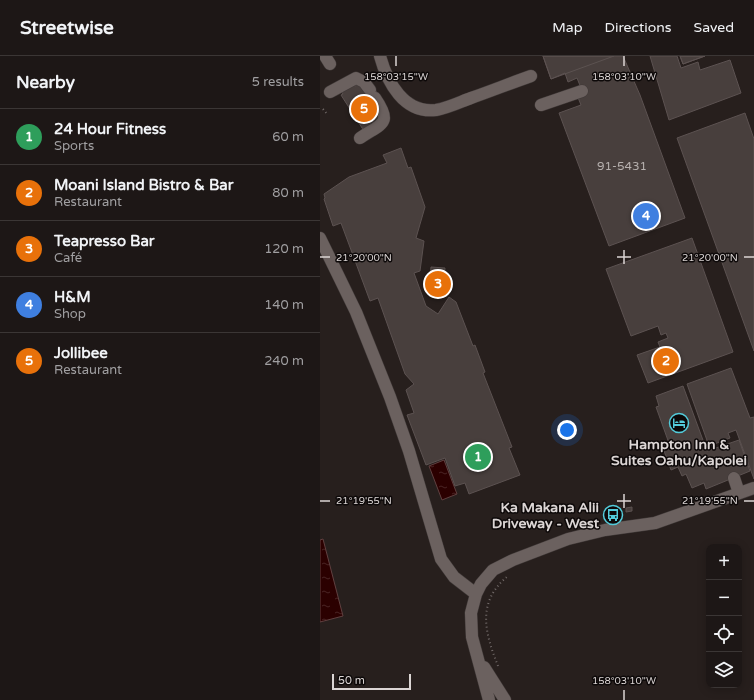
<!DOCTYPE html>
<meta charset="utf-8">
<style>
:root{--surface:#1d1716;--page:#2a2423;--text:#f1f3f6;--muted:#a09fa1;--line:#3b3635;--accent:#53cbda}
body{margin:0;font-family:"Varela Round",sans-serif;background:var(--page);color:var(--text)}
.controls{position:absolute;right:12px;bottom:12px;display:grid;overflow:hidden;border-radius:8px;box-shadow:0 2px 10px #0003}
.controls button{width:36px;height:36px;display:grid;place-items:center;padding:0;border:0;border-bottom:1px solid var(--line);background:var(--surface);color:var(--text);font:20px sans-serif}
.scale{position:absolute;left:12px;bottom:10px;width:79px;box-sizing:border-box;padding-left:4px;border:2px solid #dbd5d4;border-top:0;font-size:11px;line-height:14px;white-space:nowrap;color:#dbd5d4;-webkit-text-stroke:3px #0d0909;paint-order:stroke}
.you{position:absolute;left:247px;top:374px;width:14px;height:14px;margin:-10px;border:3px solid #fff;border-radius:50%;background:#1a73e8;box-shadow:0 0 0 6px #1a73e833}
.badge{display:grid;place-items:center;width:26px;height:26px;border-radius:50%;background:var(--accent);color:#fff;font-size:13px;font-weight:700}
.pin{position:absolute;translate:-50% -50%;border:2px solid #fff;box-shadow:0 1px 4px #0006}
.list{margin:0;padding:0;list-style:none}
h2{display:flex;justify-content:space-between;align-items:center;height:52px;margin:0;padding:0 16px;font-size:17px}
h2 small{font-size:13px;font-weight:400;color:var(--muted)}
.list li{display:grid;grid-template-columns:26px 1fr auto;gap:12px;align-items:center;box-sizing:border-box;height:56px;padding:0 16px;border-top:1px solid var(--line)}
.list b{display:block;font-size:15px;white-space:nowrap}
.list p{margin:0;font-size:13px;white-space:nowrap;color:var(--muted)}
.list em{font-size:13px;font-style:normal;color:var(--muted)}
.icon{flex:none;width:22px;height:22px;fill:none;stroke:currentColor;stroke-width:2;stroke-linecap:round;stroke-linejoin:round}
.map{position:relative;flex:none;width:434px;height:644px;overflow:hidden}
header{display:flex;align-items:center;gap:24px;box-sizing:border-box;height:56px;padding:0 20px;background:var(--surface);border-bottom:1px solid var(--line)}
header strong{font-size:19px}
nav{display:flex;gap:22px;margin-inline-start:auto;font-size:14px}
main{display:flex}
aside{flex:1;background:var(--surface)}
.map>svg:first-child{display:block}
</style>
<header>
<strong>Streetwise</strong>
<nav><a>Map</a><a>Directions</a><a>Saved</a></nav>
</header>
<main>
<aside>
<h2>Nearby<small>5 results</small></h2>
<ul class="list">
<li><span class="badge" style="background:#2e9e5b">1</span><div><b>24 Hour Fitness</b><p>Sports</p></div><em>60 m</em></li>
<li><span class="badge" style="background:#e8710a">2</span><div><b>Moani Island Bistro &amp; Bar</b><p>Restaurant</p></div><em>80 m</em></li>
<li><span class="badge" style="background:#e8710a">3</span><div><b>Teapresso Bar</b><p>Café</p></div><em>120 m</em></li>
<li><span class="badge" style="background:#3f7fe0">4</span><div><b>H&amp;M</b><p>Shop</p></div><em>140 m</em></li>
<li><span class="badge" style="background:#e8710a">5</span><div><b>Jollibee</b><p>Restaurant</p></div><em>240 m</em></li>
</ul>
</aside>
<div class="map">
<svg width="434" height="644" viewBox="0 0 434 644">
<defs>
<pattern id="water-ripples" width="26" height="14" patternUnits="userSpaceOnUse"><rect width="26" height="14" fill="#2b0000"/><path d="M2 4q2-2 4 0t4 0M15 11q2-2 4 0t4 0" fill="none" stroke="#492424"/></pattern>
</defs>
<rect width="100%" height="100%" fill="#271f1d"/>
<path fill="url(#water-ripples)" stroke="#604040" d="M124,404l13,34 -15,6 -13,-34z
M3,483l20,77 -23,6v-82z"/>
<path fill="#483f3d" stroke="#5c5251" d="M223,0h80l17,39 45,123 -76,28 -50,-133 22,-8 -4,-10 6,-2 -6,-15 -9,4 -3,-9 -14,6z
M223,0h71l-63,23z
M330,0h27l4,12 17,-6 2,8 30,-10 11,33 -72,27z
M360,0h25l-22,8z
M360,0h25l-22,8z
M41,26l13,6 5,8 3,23 -18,12 -23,-36 2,-1 -2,-3 12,-8 2,3z
M425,57l9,26v212l-77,-213z
M81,92l7,20 3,-1 14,40 -9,31 8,3 -4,30 -6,2 12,33 12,8 11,-17 7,5 17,44 2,-1 10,27 -2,1 29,74 -3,1 11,27 -51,19 -4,-11 -10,3 -10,-28 -19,7 -19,-50 7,-2 -8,-23 8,-6 -9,-10 -27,-76 -8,3 -29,-78 -8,3 -9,-27 1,-1 -1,-4 25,-17 38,-14 -4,-8z
M372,182l41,114 -85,31 -11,-28 23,-8 -2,-5 10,-4 -2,-5 -5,2 -3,-9 -27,10 -25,-67z
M111,211l14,1 -1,12 3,9 -14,5 -5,-15h2z
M411,312l19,50 4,-1v62l-18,-49 -8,3 2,5 -21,8 -22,-62z
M363,330l24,65 32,-11 11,31 -44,18 -2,-6 -12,5 -6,-14 -4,2 -4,-9 -7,3 -8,-22 7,-2 -14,-39 3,-1 -3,-10z
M312,451v4l-6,1v-4z"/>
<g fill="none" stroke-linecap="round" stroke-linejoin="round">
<g stroke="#413a39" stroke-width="13">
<path id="minor" d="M5,0l5,8
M60,0c7,26 24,58 56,54 12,-2 24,-8 35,-12 20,-7 40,-15 60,-22
M10,36l26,-14 8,4 6,8
M221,49l41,-14
M40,82c22,-15 33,-14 15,-40
M0,182l36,74 34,85 19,54 32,108 13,18 22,17
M414,422l5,15
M164,611l21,33
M169,644l-17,-63 -1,-24 5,-19 5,-10 12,-14 20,-10 55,-21 37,-9 50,-7 99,-35"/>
</g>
<path stroke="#736b6a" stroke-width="2" stroke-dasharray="1 3" stroke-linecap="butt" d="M3,53l5,6
M178,610c-13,-33 -22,-64 10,-90"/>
<use href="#minor" stroke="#6b615f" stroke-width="12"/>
</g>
<path fill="none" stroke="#dbd5d4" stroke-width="1.5" d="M76,0v10M304,0v10M304,194v14M0,201h10M297,201h14M424,201h10M304,438v14M0,445h10M297,445h14M424,445h10M304,634v10"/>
<defs>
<g id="hotel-ring" transform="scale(1)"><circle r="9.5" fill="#0d0909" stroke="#53cbda" stroke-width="1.5"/><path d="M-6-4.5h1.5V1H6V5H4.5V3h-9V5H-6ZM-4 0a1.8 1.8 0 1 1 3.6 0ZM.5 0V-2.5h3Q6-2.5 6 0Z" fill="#53cbda"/></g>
<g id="bus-ring" transform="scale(1)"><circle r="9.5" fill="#0d0909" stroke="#53cbda" stroke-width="1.5"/><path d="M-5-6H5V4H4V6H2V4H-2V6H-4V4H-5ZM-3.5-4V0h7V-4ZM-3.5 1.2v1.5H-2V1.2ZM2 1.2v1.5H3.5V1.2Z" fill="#53cbda"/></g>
</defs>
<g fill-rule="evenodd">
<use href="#hotel-ring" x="359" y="367"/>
<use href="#bus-ring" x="293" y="459"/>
</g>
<g text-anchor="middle" stroke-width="3" stroke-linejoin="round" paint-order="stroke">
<g font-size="12" fill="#b6b0ae">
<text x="302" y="114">91-5431</text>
</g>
<g font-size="14" font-weight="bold" fill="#dbd5d4" stroke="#0d0909">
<text x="359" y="393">Hampton Inn &amp;<tspan x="359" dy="16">Suites Oahu/Kapolei</tspan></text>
<text x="279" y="456" text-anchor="end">Ka Makana Alii<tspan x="279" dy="16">Driveway - West</tspan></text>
</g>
</g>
<g font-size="10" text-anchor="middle" fill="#dbd5d4" stroke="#0d0909" stroke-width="3" stroke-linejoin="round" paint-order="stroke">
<text x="76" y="24">158°03'15"W</text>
<text x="304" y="24">158°03'10"W</text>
<text x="44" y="205">21°20'00"N</text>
<text x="390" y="205">21°20'00"N</text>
<text x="44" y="448">21°19'55"N</text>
<text x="390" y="448">21°19'55"N</text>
<text x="304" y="628">158°03'10"W</text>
</g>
</svg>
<div class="controls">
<button>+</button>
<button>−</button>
<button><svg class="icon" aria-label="locate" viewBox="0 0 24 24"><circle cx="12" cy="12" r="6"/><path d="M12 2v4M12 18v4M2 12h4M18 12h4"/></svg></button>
<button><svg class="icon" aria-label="layers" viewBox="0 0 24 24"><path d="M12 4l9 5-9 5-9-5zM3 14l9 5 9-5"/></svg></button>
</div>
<div class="scale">50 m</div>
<div class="you"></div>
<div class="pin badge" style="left:158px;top:401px;background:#2e9e5b">1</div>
<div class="pin badge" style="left:346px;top:305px;background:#e8710a">2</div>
<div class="pin badge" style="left:118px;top:228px;background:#e8710a">3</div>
<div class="pin badge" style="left:326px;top:160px;background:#3f7fe0">4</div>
<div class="pin badge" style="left:44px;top:53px;background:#e8710a">5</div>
</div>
</main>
